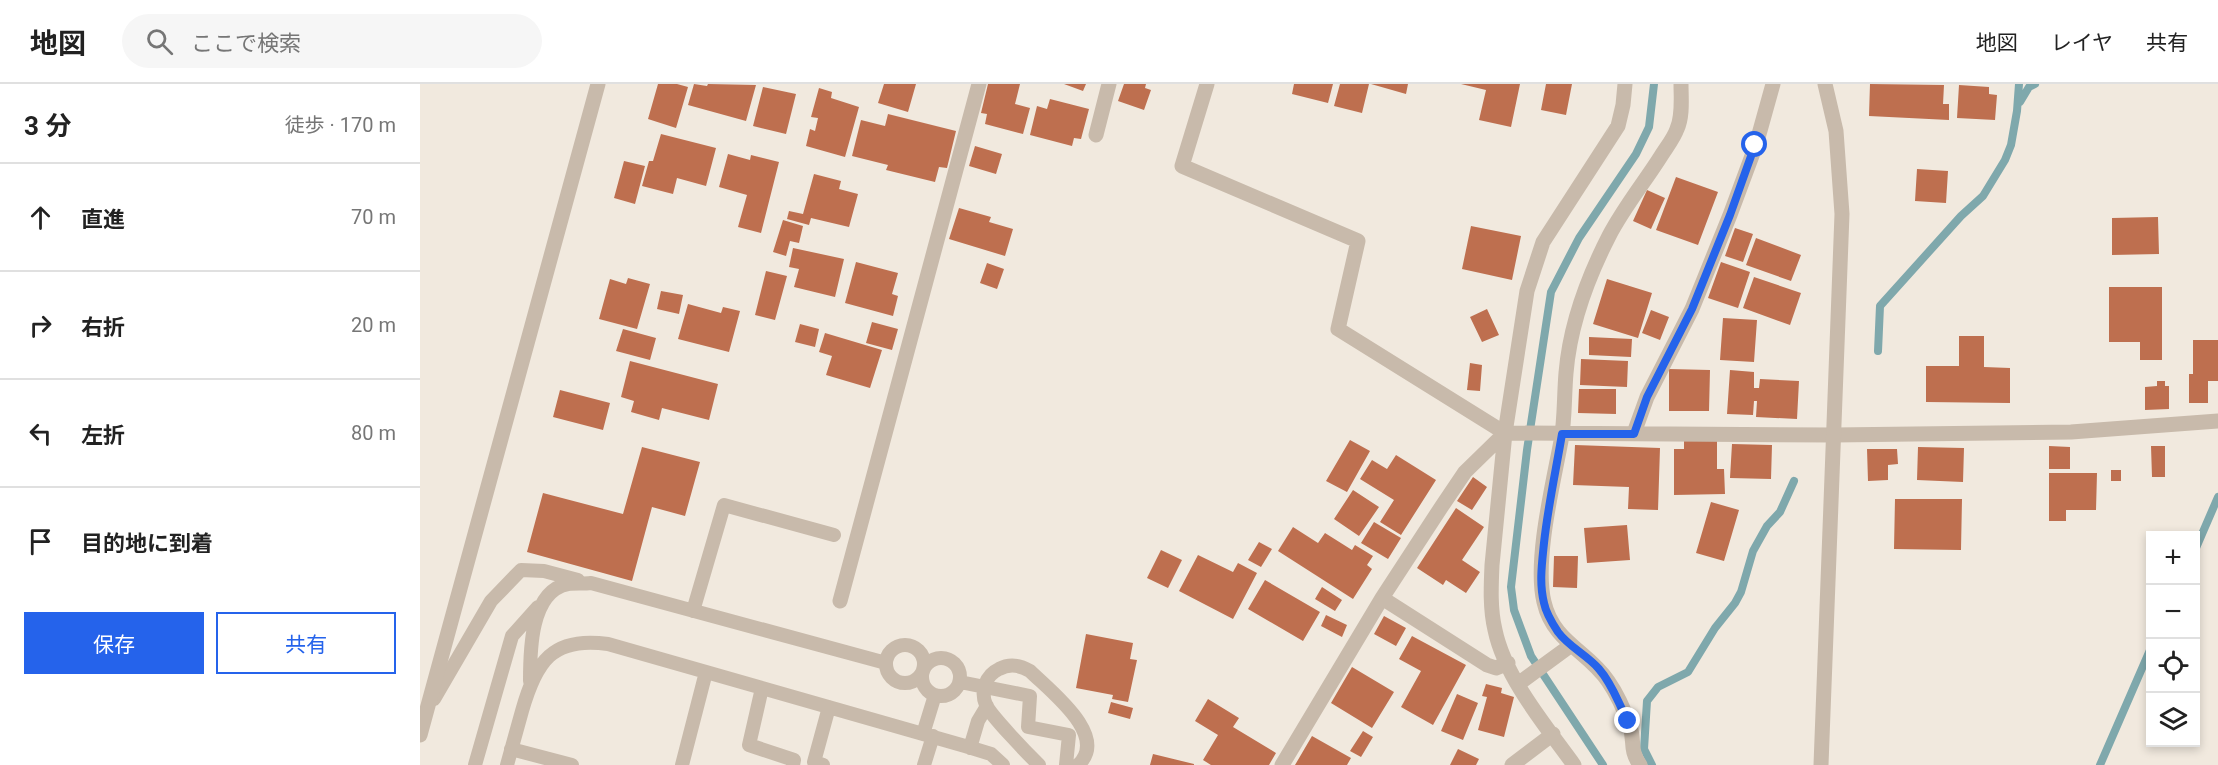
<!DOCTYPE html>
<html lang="ja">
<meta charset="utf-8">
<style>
:root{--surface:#fff;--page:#f6f6f6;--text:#222;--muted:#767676;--line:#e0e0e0;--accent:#2563eb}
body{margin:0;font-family:Roboto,"Noto Sans JP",sans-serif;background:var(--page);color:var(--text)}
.controls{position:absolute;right:18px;bottom:18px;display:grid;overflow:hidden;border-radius:0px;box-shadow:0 3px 9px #0003}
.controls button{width:54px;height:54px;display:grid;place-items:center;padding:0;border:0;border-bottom:2px solid var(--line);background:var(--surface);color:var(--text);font:30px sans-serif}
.stop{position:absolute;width:18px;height:18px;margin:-14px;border:4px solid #2563eb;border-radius:50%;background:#fff}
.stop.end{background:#2563eb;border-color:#fff;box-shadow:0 2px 6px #0008}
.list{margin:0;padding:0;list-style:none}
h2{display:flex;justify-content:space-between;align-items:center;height:78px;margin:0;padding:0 24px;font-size:26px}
h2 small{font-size:20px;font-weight:400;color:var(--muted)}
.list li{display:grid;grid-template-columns:39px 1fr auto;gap:18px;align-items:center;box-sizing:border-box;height:108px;padding:0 24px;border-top:2px solid var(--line)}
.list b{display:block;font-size:22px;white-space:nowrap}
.list em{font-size:20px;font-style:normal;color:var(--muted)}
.actions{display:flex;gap:12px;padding:18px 24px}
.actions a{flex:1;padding:14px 0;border:2px solid var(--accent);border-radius:0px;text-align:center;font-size:21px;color:var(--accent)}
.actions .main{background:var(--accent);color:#fff}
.icon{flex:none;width:33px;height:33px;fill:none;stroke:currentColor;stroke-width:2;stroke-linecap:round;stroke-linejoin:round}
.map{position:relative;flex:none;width:1798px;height:681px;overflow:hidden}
header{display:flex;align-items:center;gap:36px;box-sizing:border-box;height:84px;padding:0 30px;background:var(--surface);border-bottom:2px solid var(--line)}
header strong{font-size:28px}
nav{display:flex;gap:33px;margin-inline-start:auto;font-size:21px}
.search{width:420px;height:54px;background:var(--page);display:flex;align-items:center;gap:15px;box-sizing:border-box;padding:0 21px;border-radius:33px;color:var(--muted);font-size:22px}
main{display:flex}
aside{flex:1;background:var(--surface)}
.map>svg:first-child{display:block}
</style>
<header>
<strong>地図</strong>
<div class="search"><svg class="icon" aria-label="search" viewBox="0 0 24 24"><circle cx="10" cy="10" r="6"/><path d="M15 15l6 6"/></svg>ここで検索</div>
<nav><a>地図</a><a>レイヤ</a><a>共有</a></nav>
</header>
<main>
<aside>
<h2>3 分<small>徒歩 · 170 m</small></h2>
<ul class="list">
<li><svg class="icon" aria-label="ahead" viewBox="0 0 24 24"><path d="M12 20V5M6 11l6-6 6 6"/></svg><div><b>直進</b></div><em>70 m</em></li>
<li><svg class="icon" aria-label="right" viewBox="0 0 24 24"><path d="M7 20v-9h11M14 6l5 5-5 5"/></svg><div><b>右折</b></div><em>20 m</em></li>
<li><svg class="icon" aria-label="left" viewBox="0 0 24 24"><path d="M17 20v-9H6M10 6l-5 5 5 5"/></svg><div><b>左折</b></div><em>80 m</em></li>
<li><svg class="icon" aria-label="arrive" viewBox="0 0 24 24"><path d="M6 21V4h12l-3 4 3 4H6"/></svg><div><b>目的地に到着</b></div></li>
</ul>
<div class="actions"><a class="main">保存</a><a>共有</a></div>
</aside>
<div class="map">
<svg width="1798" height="681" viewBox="0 0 1798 681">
<rect width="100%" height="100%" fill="#f1e9de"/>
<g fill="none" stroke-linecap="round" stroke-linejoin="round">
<path stroke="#7fa8ac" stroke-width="8" d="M1600,18l9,-15 6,-3
M1458,267l2,-45 81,-90 22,-20 22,-36 6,-15 6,-34 2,-27
M1776,464l22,-51
M1183,681l-72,-109 -17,-46 -3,-23 16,-137 24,-158 28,-54 57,-84 13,-27 5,-43
M1232,681l-8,-16 3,-48 11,-14 30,-15 27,-44 20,-25 6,-11 12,-41 14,-25 13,-14 14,-31
M1680,681l50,-115"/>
</g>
<path fill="#be6f4f" d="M238,0h19l11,3 -12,41 -28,-9z
M274,0l13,2 1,-2 48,1 -10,36 -58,-16z
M464,0h32l-8,28 -30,-9z
M568,0h32l-5,20 15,4 -7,26 -38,-10 2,-10 -6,-1z
M644,0h22l-3,7z
M704,0h22l-1,4 6,2 -7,20 -26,-9z
M874,0h39l-5,19 -36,-9z
M920,0h29l-7,29 -28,-7z
M951,0h37l-2,10z
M1041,0h59l-9,43 -32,-7 7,-30z
M1126,0h26l-6,31 -25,-5z
M1450,0l74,1 -1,19h6v16l-80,-4z
M1539,1l30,2v7l8,1 -2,25 -38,-2z
M343,3l33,7 -10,40 -33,-8z
M399,4l13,4 -1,6 28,9 -14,50 -39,-11 4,-17 5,2 3,-13 -7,-1z
M630,15l39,10 -8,30 -7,-1 -2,8 -42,-11 7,-29 10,3z
M468,30l68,17 -9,37 -8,-1 -4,15 -49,-12 2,-5 -36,-9 9,-36 24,6z
M241,50l55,14 -10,38 -29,-8 -4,16 -31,-8 7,-25h4z
M555,62l27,8 -6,20 -27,-8z
M308,70l22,6 1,-5 28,7 -18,71 -23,-6 9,-32 -28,-8z
M204,77l21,5 -10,38 -21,-6z
M1497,85l31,2 -2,32 -31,-2z
M394,90l27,7 -2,8 19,5 -9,33 -38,-9 -2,7 -22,-6 2,-8 14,3z
M1256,93l42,15 -20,53 -42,-15z
M1227,106l18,8 -14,31 -18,-8z
M539,124l32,9 -2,5 24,7 -8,27 -56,-17z
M1738,133l1,37 -47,1v-37z
M363,136l20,6 -4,17 -9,-2 -4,15 -13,-4z
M1051,142l50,10 -9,44 -50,-11z
M1315,144l18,6 -10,28 -18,-6z
M1336,154l45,17 -10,26 -45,-16z
M373,164l51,11 -9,38 -41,-10 5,-18 -10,-2z
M436,178l42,11 -6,21 6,2 -5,20 -48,-13z
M1301,178l29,10 -12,36 -30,-10z
M567,179l17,6 -7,20 -17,-6z
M346,187l21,5 -12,44 -20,-5z
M1334,193l47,16 -11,32 -47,-17z
M208,194l22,6 -13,45 -38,-10 11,-40 16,5z
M1187,195l45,14 -14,45 -45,-14z
M1689,203h53v73h-22v-18h-31z
M241,207l22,4 -4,19 -22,-5z
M268,220l33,9 2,-6 17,4 -11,41 -51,-13z
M1067,225l12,26 -17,7 -12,-25z
M1231,226l18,7 -9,23 -18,-7z
M1303,234l34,2 -3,42 -34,-2z
M452,238l26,7 -6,21 -26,-7z
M380,240l19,5 -4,18 -20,-5z
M203,245l33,9 -6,22 -34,-9z
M405,249l57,17 -12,38 -44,-13 6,-19 -13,-4z
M1539,252h25v31l26,1v35l-84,-1v-36h33z
M1169,253l43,2 -1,18 -42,-2z
M1773,256h25v41h-10v22h-19v-29h4z
M1161,275l47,2 -1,26 -47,-2z
M210,277l88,23 -9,36 -47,-12 -3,12 -28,-8 3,-11 -13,-4z
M1050,279l12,2 -2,26 -13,-1z
M1249,285l41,1 -1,41h-40z
M1310,286l24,2v16h5l1,-9 39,2 -2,38 -41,-2 1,-16h-3l-1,14 -26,-1z
M1737,297h8v5h4v23l-24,1v-23l12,-1z
M1159,305h37v25l-38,-1z
M140,306l50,13 -7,27 -50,-13z
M930,356l20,11 -23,41 -21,-11z
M1264,356h33v29h7l1,25 -51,1v-46h10z
M1312,360l40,1 -1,34 -41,-1z
M1155,361l85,3 -2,62 -30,-1 1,-22 -56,-2z
M1629,362l21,1v22h-21z
M1731,362h14v31h-13z
M222,363l58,15 -15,54 -33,-9 -20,74 -105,-29 16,-59 80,21z
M1498,363l46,1 -1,34 -46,-2z
M1447,365h30l1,15 -10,1v15l-20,1z
M976,371l40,25 -35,55 -21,-13 14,-22 -34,-21 12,-19 15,9z
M1691,386h10v11h-10z
M1629,389h48l-1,37h-30v11h-17z
M1053,393l14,10 -15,23 -15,-9z
M933,406l26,17 -20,29 -25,-17z
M1475,415h67l-1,51 -67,-1z
M1291,418l28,8 -15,51 -28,-8z
M1036,424l28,19 -22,33 18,12 -14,21 -20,-13 -3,5 -26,-17z
M954,438l27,16 -13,21 -27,-16z
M1207,441l3,35 -43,3 -3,-35z
M873,443l25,16 7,-10 27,17 3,-5 18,11 -6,9 5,4 -19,30 -75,-48z
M1746,448h29v4h-29z
M839,458l13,7 -11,18 -13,-7z
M741,466l21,10 -14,28 -21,-10z
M778,471l35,17 5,-9 19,10 -24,46 -54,-28z
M1134,472h24l-1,32 -24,-1z
M845,496l55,32 -17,29 -55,-32z
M902,503l20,13 -7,11 -20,-12z
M906,531l21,10 -5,12 -21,-11z
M964,532l22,12 -10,18 -22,-12z
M666,550l47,9 -3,16 7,1 -9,42 -16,-3 1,-4 -37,-7z
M992,552l54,29 -33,60 -32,-18 20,-36 -22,-12z
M932,583l42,25 -22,36 -41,-25z
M1066,600l16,4 -1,5 13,4 -10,40 -26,-7 9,-33 -5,-1z
M1037,610l21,9 -15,37 -22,-9z
M788,615l31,19 -6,9 43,26 -7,12h-58l-8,-5 15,-25 -23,-14z
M691,618l22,6 -3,11 -22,-6z
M943,647l10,6 -12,20 -11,-6z
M892,652l39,22 -4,7h-52z
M1038,665l21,10 -3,6h-26z
M733,670l41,10v1h-44z"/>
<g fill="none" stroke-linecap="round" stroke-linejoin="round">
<path stroke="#c8baab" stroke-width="14" d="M273,527l31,-106 110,30
M466 580a19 19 0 1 1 38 0a19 19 0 1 1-38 0Z
M502 593a19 19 0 1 1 38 0a19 19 0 1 1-38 0Z
M110,597c0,-29 0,-90 38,-97 7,-1 16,0 23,-1l295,80
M540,598l70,14 -2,31 41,8 -3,30
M342,604l-13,57 45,15 -1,5
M14,615l57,-98 30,-31 23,1 34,9
M503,650l12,-39
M550,664l8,-27 9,-15
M91,665l61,16
M55,681l37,-129 26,-29
M87,681c5,-18 10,-36 15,-54 14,-49 30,-75 86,-67l357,102 26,8 12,11
M262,681l24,-93
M403,681l-9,-3 15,-55
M504,681l9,-29
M619,681c-10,-10 -48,-49 -53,-60 -6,-14 0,-30 13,-36 11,-6 21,-4 31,2 20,20 80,65 48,94"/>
<path stroke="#c8baab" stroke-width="15" d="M787,0l-25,82 176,75 -20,88 167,104 329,2 237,-3 147,-11
M676,51l13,-51
M1214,349l13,-36 45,-88 38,-94 26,-70 17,-61
M962,514l105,67 9,3 12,-5
M420,517l139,-517
M1098,600l52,-38
M0,651l178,-651
M862,681l100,-167 60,-92 23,-34 40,-39
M1092,681l41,-31
M1154,681c-28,-39 -69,-87 -79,-135 -5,-21 -4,-43 -3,-65l13,-132 22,-142 16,-49 75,-116 5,-21 2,-21
M1220,681c-11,-16 -5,-23 -10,-39 -5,-14 -13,-32 -22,-45 -20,-30 -55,-39 -64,-79 -10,-41 9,-118 17,-161 4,-22 3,-45 5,-68 4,-49 21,-94 43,-137 15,-29 35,-53 52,-80 5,-8 13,-18 16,-27 6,-13 4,-31 4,-45"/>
<path stroke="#c8baab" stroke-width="15" d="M1401,681l21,-551 -6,-83 -11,-47"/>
</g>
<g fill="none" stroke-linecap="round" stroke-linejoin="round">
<path stroke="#2563eb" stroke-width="8" d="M1208,637c-10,-18 -15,-36 -29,-52 -12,-14 -30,-22 -41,-37 -6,-9 -12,-19 -14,-29 -5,-20 -2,-40 0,-60 4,-37 12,-73 18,-109h72l13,-37 45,-88 38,-94 25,-70"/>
</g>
</svg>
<div class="controls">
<button>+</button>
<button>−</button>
<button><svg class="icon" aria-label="locate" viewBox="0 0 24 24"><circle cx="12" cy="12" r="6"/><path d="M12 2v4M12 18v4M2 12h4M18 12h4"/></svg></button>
<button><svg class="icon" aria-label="layers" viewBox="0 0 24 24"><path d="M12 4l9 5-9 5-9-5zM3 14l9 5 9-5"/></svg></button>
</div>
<div class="stop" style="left:1335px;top:61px"></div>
<div class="stop end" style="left:1208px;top:637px"></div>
</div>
</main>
